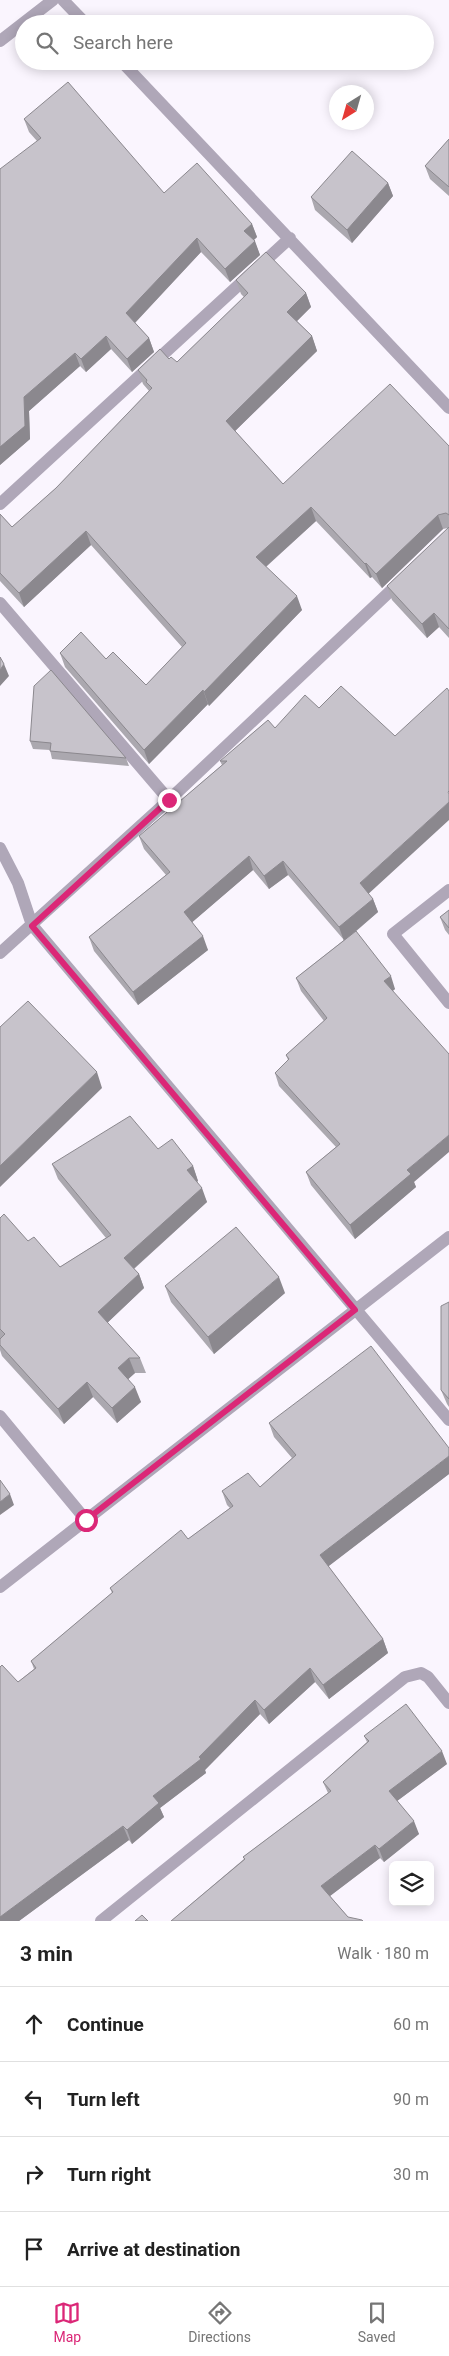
<!DOCTYPE html>
<meta charset="utf-8">
<style>
:root{--surface:#fff;--page:#f6f6f6;--text:#222;--muted:#767676;--line:#e0e0e0;--accent:#db2777}
body{margin:0;font-family:Roboto,sans-serif;background:var(--page);color:var(--text)}
.controls{position:absolute;right:15px;bottom:15px;display:grid;overflow:hidden;border-radius:8px;box-shadow:0 2px 12px #0003}
.controls button{width:45px;height:45px;display:grid;place-items:center;padding:0;border:0;border-bottom:1px solid var(--line);background:var(--surface);color:var(--text);font:25px sans-serif}
.compass{position:absolute;left:329px;top:85px;width:45px;height:45px;border-radius:50%;background:var(--surface);box-shadow:0 2px 12px #0003;rotate:217deg}
.stop{position:absolute;width:15px;height:15px;margin:-11px;border:4px solid #db2777;border-radius:50%;background:#fff}
.stop.end{background:#db2777;border-color:#fff;box-shadow:0 1px 5px #0008}
.list{margin:0;padding:0;list-style:none}
h2{display:flex;justify-content:space-between;align-items:center;height:65px;margin:0;padding:0 20px;font-size:21px}
h2 small{font-size:16px;font-weight:400;color:var(--muted)}
.list li{display:grid;grid-template-columns:32px 1fr auto;gap:15px;align-items:center;box-sizing:border-box;height:75px;padding:0 20px;border-top:1px solid var(--line)}
.list b{display:block;font-size:19px;white-space:nowrap}
.list em{font-size:16px;font-style:normal;color:var(--muted)}
.icon{flex:none;width:28px;height:28px;fill:none;stroke:currentColor;stroke-width:2;stroke-linecap:round;stroke-linejoin:round}
.map{position:relative;flex:none;width:449px;height:1921px;overflow:hidden}
.search{position:absolute;background:var(--surface);box-shadow:0 2px 12px #0003;left:15px;right:15px;top:15px;height:55px;display:flex;align-items:center;gap:12px;box-sizing:border-box;padding:0 18px;border-radius:28px;color:var(--muted);font-size:19px}
.sheet{height:365px;background:var(--surface)}
nav{display:flex;justify-content:space-around;align-items:center;box-sizing:border-box;height:70px;border-top:1px solid var(--line);background:var(--surface);font-size:14px;color:var(--muted)}
nav a{display:grid;justify-items:center;gap:2px}
nav .on{color:var(--accent)}
.map>svg:first-child{display:block}
</style>
<div class="map">
<svg width="449" height="1921" viewBox="0 0 449 1921">
<rect width="100%" height="100%" fill="#faf5fe"/>
<g fill="none" stroke-linecap="round" stroke-linejoin="round">
<path stroke="#afa7b8" stroke-width="12" d="M63,0l23,24
M0,41l53,-41
M121,61l328,347
M0,504l290,-266
M0,603l169,197
M0,848l18,35 14,42 417,495
M449,890l-56,44 56,69
M0,953l169,-153 232,-219
M0,1416l86,104
M0,1587l449,-350
M101,1921l304,-244 16,-4 7,4 21,26"/>
</g>
<path fill="#aba8af" d="M24,119l140,74 88,31 5,13 -3,3 6,15 -30,27 -29,-30 -66,71 14,15 5,14 -22,20 -21,-23 -25,23 -6,-6 -51,45 1,28 -30,26 37,-324 -8,-9z
M449,139v57l-19,-17 -5,-13z
M388,183l5,13 -41,47 -37,-33 -4,-13z
M236,280l70,13 5,14 -14,14 15,15 5,15 -82,80 48,53 166,-38v192l-10,-11 -12,11 -35,-38 -5,-14 61,-58 -5,1 -61,59 -10,-11 -2,1 -54,-57 -50,46 36,43 -93,96 -1,-2 -59,60 -84,-97 -5,-14 46,6 40,26 36,-38 -91,-102 -67,62 -24,-26v-67l12,13 44,-39 93,-97 -6,-7 -5,-14 31,-11 8,3 67,-65 -3,-3z
M51,670l75,88 3,8 -77,-7 -2,-9 -17,-1 -3,-8z
M268,720l100,174 5,5 5,13 -25,22 42,55 -2,2 21,191 2,5 -61,52 -44,-54 -5,-13 30,-25 -57,-61 -4,-13 13,-13 -2,-5 38,-34 -23,-30 -5,-13 48,-38 -56,-65 -19,14 -16,-19 -61,52 16,28 -70,55 -44,-54 -5,-14 77,-62 -22,-26 -5,-13 83,-71 -2,-4z
M449,910v25l-4,-5 -5,-13z
M158,1149l35,17 5,15 -1,1 10,20 -73,67 5,5 5,14 -37,35 33,35 6,15h-11l-7,6 13,23 -24,21 -24,-26 -29,27 -62,-68 -2,-6v-132l60,49 46,-29 -48,-59 -6,-15z
M165,1286l120,7 -71,61 -43,-52z
M449,1302v105l-2,-3 -6,-14z
M269,1423l180,51 -121,92 55,73 5,14 -59,46 -14,-17 -46,42 -9,-10 -55,56 1,3 -46,35 4,9 -32,27 -3,-4 -110,81h-19l18,-239 16,-13 -3,-8 81,-68 -2,-5 78,-49 42,-31 -3,-3 -5,-14 38,-4 32,-29 -18,-21z
M364,1736l83,28 -50,37 22,33 -35,28 -4,-4 -50,38 18,21 -177,4 73,-62 -1,-2 85,-64 -5,-11 44,-40z"/>
<path fill="#8b888e" d="M388,183l5,13 -41,47 -5,-13z
M252,224l5,13 -8,7 -5,-13z
M197,238l4,14 -70,75 -5,-14z
M255,241l5,14 -30,27 -5,-13z
M306,293l5,14 -19,19 -5,-14z
M106,336l5,13 -25,23 -5,-13z
M312,336l5,15 -86,84 -5,-14z
M149,338l5,14 -22,20 -5,-13z
M75,353l5,13 -51,45 1,28 -30,26v-18l24,-50z
M311,507l5,14 -55,50 -5,-14z
M438,515l5,14 -61,59 -6,-14z
M86,531l5,14 -67,62 -5,-14z
M366,563l6,14 -2,1 -5,-14z
M297,596l5,14 -93,96 -5,-14z
M434,613l5,14 -12,11 -5,-14z
M4,664l5,12 -9,10v-16z
M203,690l5,14 -59,60 -5,-14z
M449,802v18l-84,77 -5,-14z
M249,856l4,14 -64,55 -5,-13z
M283,861l5,14 -19,14 -5,-13z
M373,899l5,13 -34,29 -5,-14z
M203,936l5,14 -70,55 -5,-13z
M391,976l4,13 -7,5 -4,-13z
M97,1072l5,16 -102,99v-21z
M449,1135v17l-35,30 2,5 -61,52 -5,-14 57,-55z
M193,1166l5,15 -6,4 -5,-15z
M202,1188l5,14 -77,70 -6,-14z
M139,1274l5,14 -41,39 -5,-15z
M279,1277l6,16 -71,61 -6,-17z
M129,1358l6,15 -11,10 -6,-15z
M87,1382l6,15 -29,27 -6,-15z
M135,1387l6,15 -24,21 -5,-15z
M449,1456v18l-124,95 -5,-14z
M10,1494l4,11 -14,10v-13z
M383,1639l5,14 -59,46 -6,-14z
M310,1668l5,14 -46,42 -5,-14z
M255,1700l5,14 -55,56 1,3 -46,35 4,9 -32,27 -5,-14 26,-34 46,-39z
M442,1751l5,13 -54,40 -4,-13z
M414,1821l5,13 -35,28 -5,-13z
M123,1826l6,14 -110,81h-19v-4z
M375,1845l5,13 -54,41 -5,-13z"/>
<path fill="#c7c3cb" stroke="#8b888e" d="M68,82l96,111 33,-30 55,61 -8,7 11,10 -30,28 -28,-31 -71,75 23,25 -22,21 -21,-23 -25,23 -6,-6 -51,44 1,29 -25,21v-278l41,-31 -17,-19z
M449,139v48l-24,-21z
M352,151l36,32 -41,47 -36,-33z
M266,252l40,41 -19,19 25,24 -86,85 57,63 107,-100 59,62v69l-3,-2 -8,2 -62,59 -10,-11 -1,1 -54,-57 -55,50 41,39 -93,96 -1,-2 -59,60 -84,-97 21,-21 25,27 7,-7 33,33 40,-42 -100,-112 -67,62 -19,-20v-59l12,13 44,-39 96,-100 -6,-6 1,-2 -9,-10 22,-21 9,10 2,-2 6,5 71,-69 -12,-13z
M449,527v102l-15,-16 -12,11 -35,-38z
M0,657l4,7 -4,6z
M51,670l75,88 -76,-7 1,-8 -21,-2 4,-55z
M341,686l54,50 52,-48 2,3v100l-1,1 1,2v8l-89,81 13,16 -34,28 -56,-66 -19,15 -15,-20 -65,56 19,24 -70,56 -44,-55 81,-65 -31,-36 88,-75h-7l48,-41 7,8 30,-33 14,13z
M449,910v18l-9,-11z
M356,931l35,45 -7,5 65,73v81l-42,35 4,4 -61,51 -44,-53 34,-28 -65,-71 14,-14 -3,-4 41,-37 -31,-40z
M28,1001l69,71 -97,94v-139z
M130,1116l28,33 14,-10 21,27 -6,4 15,18 -78,70 15,16 -41,38 42,46h-11l-11,10 17,19 -23,21 -25,-26 -29,27 -58,-64v-6l5,-5 -5,-5v-111l4,-4 24,27 6,-4 26,30 51,-32 -59,-71z
M236,1227l43,50 -71,60 -43,-51z
M449,1302v97l-8,-9v-84z
M371,1346l78,102v8l-129,99 63,84 -60,46 -13,-17 -46,42 -9,-10 -56,57 2,2 -48,37 6,7 -32,27 -4,-4 -123,91v-250l2,-2 16,17 18,-14 -5,-7 82,-69 -3,-4 71,-58 7,9 45,-33 -11,-15 26,-18 12,14 36,-32 -27,-32z
M0,1480l10,14 -10,8z
M406,1704l36,47 -53,40 25,30 -35,28 -4,-4 -54,41 27,31 14,3 1,1h-192l74,-62 -2,-2 88,-66 -8,-9 46,-41 -5,-5z
M142,1915l6,6h-13z"/>
<g fill="none" stroke-linecap="round" stroke-linejoin="round">
<path stroke="#db2777" stroke-width="6" d="M86,1520l269,-210 -323,-384 137,-126"/>
</g>
</svg>
<div class="controls">
<button><svg class="icon" aria-label="layers" viewBox="0 0 24 24"><path d="M12 4l9 5-9 5-9-5zM3 14l9 5 9-5"/></svg></button>
</div>
<svg class="compass" viewBox="-18 -18 36 36"><path d="M0-13l5 13h-10z" fill="#e53935"/><path d="M0 13l5-13h-10z" fill="#767676"/></svg>
<div class="stop" style="left:86px;top:1520px"></div>
<div class="stop end" style="left:169px;top:800px"></div>
<div class="search"><svg class="icon" aria-label="search" viewBox="0 0 24 24"><circle cx="10" cy="10" r="6"/><path d="M15 15l6 6"/></svg>Search here</div>
</div>
<section class="sheet">
<h2>3 min<small>Walk · 180 m</small></h2>
<ul class="list">
<li><svg class="icon" aria-label="ahead" viewBox="0 0 24 24"><path d="M12 20V5M6 11l6-6 6 6"/></svg><div><b>Continue</b></div><em>60 m</em></li>
<li><svg class="icon" aria-label="left" viewBox="0 0 24 24"><path d="M17 20v-9H6M10 6l-5 5 5 5"/></svg><div><b>Turn left</b></div><em>90 m</em></li>
<li><svg class="icon" aria-label="right" viewBox="0 0 24 24"><path d="M7 20v-9h11M14 6l5 5-5 5"/></svg><div><b>Turn right</b></div><em>30 m</em></li>
<li><svg class="icon" aria-label="arrive" viewBox="0 0 24 24"><path d="M6 21V4h12l-3 4 3 4H6"/></svg><div><b>Arrive at destination</b></div></li>
</ul>
</section>
<nav>
<a class="on"><svg class="icon" aria-label="map" viewBox="0 0 24 24"><path d="M3 6l6-2 6 2 6-2v14l-6 2-6-2-6 2zM9 4v14M15 6v14"/></svg>Map</a>
<a><svg class="icon" aria-label="directions" viewBox="0 0 24 24"><path d="M12 3l9 9-9 9-9-9zM9 14v-3h6M13 9l2 2-2 2"/></svg>Directions</a>
<a><svg class="icon" aria-label="saved" viewBox="0 0 24 24"><path d="M7 4h10v16l-5-4-5 4z"/></svg>Saved</a>
</nav>
